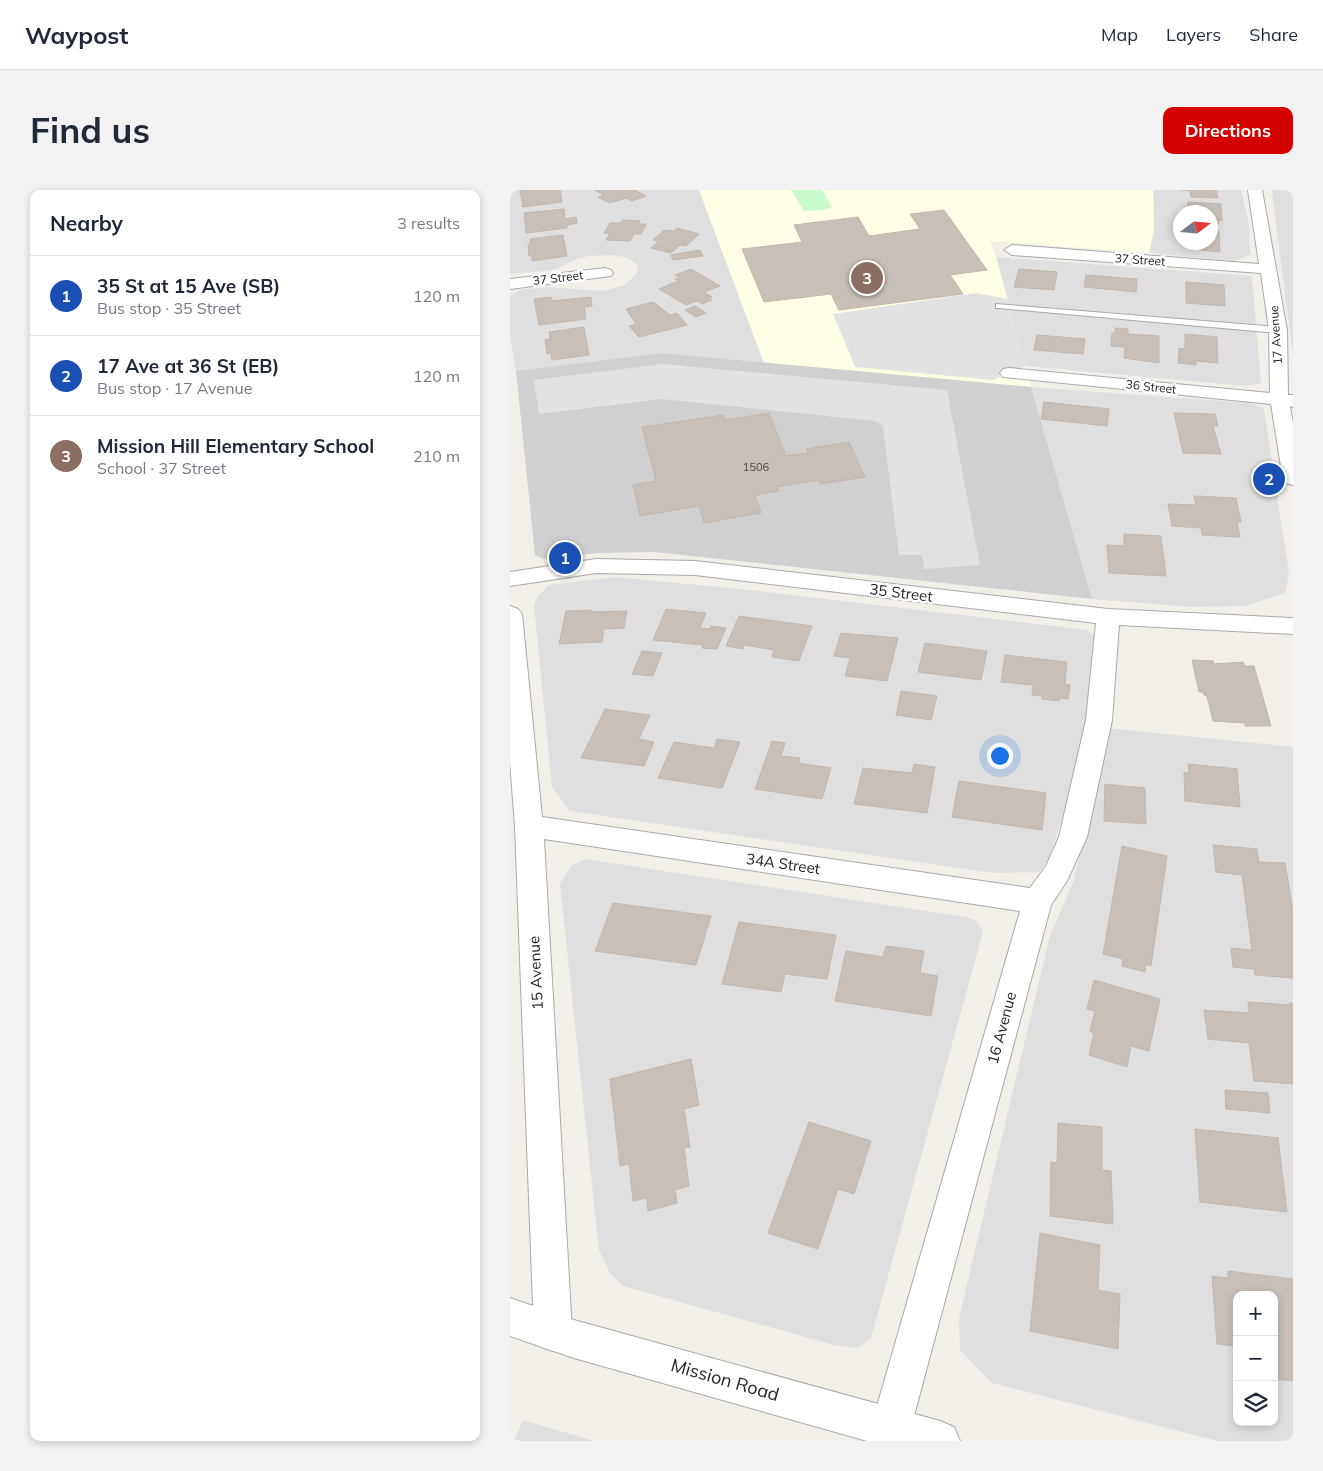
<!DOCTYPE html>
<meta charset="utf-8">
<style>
:root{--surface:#fff;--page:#f2f2f3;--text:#1f2937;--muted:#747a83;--line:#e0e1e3;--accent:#d40000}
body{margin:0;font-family:Mulish,sans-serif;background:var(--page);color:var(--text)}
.controls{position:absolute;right:15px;bottom:15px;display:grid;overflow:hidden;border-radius:10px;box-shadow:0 2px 8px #0003}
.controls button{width:45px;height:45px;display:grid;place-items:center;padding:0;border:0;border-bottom:1px solid var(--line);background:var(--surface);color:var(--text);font:25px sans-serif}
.compass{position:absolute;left:663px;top:15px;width:45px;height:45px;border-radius:50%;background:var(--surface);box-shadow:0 2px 8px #0003;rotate:74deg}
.you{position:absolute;left:489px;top:565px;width:18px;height:18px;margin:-12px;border:4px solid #fff;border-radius:50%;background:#1a73e8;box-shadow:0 0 0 8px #1a73e833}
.badge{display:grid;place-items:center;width:32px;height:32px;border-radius:50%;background:var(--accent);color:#fff;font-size:16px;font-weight:700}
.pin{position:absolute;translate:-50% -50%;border:2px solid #fff;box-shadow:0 1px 5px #0006}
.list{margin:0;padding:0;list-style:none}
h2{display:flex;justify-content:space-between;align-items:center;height:65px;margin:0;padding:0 20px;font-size:21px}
h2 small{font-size:16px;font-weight:400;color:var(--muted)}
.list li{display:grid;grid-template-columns:32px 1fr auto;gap:15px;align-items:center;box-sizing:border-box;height:80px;padding:0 20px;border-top:1px solid var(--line)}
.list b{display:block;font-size:19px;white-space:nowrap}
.list p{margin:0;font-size:16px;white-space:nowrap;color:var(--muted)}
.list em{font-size:16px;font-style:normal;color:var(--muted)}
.icon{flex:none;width:28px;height:28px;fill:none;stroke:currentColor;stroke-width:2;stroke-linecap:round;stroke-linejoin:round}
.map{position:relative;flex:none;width:783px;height:1251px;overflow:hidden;border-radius:10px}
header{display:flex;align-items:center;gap:30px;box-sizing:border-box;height:70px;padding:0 25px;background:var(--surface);border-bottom:1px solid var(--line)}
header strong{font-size:24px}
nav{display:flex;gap:28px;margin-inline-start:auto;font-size:18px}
.intro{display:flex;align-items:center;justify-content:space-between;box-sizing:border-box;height:120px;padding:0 30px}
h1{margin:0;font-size:35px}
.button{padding:12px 22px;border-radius:10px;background:var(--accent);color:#fff;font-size:18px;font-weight:700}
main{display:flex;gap:30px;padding:0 30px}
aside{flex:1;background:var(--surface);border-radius:10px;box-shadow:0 2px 8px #0003}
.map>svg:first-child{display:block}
</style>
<header>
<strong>Waypost</strong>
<nav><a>Map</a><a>Layers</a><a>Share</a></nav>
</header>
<div class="intro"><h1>Find us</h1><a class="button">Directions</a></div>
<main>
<aside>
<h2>Nearby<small>3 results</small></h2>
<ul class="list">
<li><span class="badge" style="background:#1a4fb4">1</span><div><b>35 St at 15 Ave (SB)</b><p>Bus stop · 35 Street</p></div><em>120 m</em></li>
<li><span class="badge" style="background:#1a4fb4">2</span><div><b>17 Ave at 36 St (EB)</b><p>Bus stop · 17 Avenue</p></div><em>120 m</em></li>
<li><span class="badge" style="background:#8d6e63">3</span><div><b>Mission Hill Elementary School</b><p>School · 37 Street</p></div><em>210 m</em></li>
</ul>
</aside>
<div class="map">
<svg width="783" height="1251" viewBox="0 0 783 1251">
<rect width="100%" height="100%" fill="#f2efe9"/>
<path fill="#e0dfdf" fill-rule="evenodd" d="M0,0h189l65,173 -103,-10 -145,18 -6,-36v-39l10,-6 25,-3 58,4 22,-6 12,-12 1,-8 -10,-7 -15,-3 -24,1 -15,4 -20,10 -44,4z
M643,0h88l8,35 1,30 -16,6 -85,-8 5,-23zM671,22h30v30h-30z
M762,0h21v164l-14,-106z
M486,67l256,19 9,107 -15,3 -220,-20z
M521,197l217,16 16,5 25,166 -4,19 -40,13 -54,1 -99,-8z
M105,387l125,12 347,41 8,7 3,9 -13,83 -12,58 -24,71 -10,14 -46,1 -423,-62 -18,-24 -18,-182 4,-9 11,-11z
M596,538l187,19v694h-75l-226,-58 -32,-33 -1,-32 91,-383 23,-52 15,-62zM727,1105h37v127h-37z
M75,669l381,58 11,4 6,11 -112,406 -13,10 -24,-3 -211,-59 -13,-13 -11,-23 -39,-366 11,-18z
M13,1230l71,21h-80z"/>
<path fill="#ffffe5" d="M189,0h454l1,40 -5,23 -159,-12 6,16 35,130 -267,-24z"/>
<path fill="#d0d0d0" d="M151,163l370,34 61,212 -438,-47 -55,1 -55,6 -9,-4 -19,-184z"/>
<path fill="#c8facc" d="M281,0h31l10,17 -9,3 -19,1z"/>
<path fill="#e2e2e2" d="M466,103l32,6 18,67 -34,14 -137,-13 -22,-53z
M153,174l284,26 33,175 -56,4 -2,-14h-23l-16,-129 -8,-5 -213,-22 -123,15 -5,-34z"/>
<path fill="#c7bfb8" stroke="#c4b6ab" d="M10,0h40l2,12 -39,5z
M85,0h40l11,6 -14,5 -6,-3 -16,5 -12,-6 6,-2z
M706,0l2,8 -27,-1 -1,-6 -8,-1z
M678,12l33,2 1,17 -4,-1 1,4 -8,-1v-11h-18v-6h-5z
M54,19l1,10 11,-2 1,6 -10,2v3l-41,5 -2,-20z
M434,20l43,60 -37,5 13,19 -124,16 -8,-16 -67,8 -22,-53 60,-7 -8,-17 64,-8 11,19 51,-7 -10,-15z
M113,30l17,1 -2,3h8l-5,10h-7l-4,7 -24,-1 4,-7h-6l6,-10h11z
M167,38l22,6 -13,12 -6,-1 -9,8 -20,-5 8,-7 -6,-1 11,-10 10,1z
M701,38l8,3 1,21 -28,-3v-7h19z
M53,45l4,21 -35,5v-5h-3l-1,-11 2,-1v-5z
M190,60l3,6 -30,4 -2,-5z
M181,79l29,17 -16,6 8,5 -4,1 4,2 -10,4 -5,-3 -11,4 -27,-16 19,-8 -3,-2 5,-1 -5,-3z
M509,79l38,3 -3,18 -40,-3z
M576,85l51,4 -1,13 -52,-5z
M676,92l38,3 1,21 -39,-3z
M41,107l1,4 39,-4 1,9 -8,1 2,12 -47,6 -5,-26z
M143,112l17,13 7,-2 10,12 -48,12 -10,-11 7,-2 -10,-15z
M185,116l11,7 -10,4 -11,-7z
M74,137l5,28 -37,5 -1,-7 -4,1 -2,-14 5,-1 -1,-7z
M605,138l13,1v5l31,2v27l-35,-5 1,-11 -14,-1 1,-13h3z
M675,144l32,3 1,26 -22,-2v4l-18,-2 1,-15 6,1z
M527,145l48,4 -2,15 -49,-4z
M534,212l65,7 -2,17 -66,-7z
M259,223l17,43 22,-3 -2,-4 43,-7 16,35 -45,7 -2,-4 -41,7 2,4 -24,4 6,18 -57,10 -5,-17 -59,10 -7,-31 23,-4 -14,-54 81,-12 2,5z
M664,223l41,1 3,12h-5l8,28 -38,-1z
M684,306l42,2 5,24h-4l3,15 -38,-2 -1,-7 -29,-2 -4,-22 28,1z
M614,344l37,2 5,40 -57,-3 -2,-28 17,1z
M156,419l40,4 -6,15 10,1 1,-3 15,2 -9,21 -15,-1 1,-3 -50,-5z
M56,421l26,-1 -1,2 36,-1 -3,17 -20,1 -2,13 -43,2z
M229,426l73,10 -13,35 -27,-4 2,-7 -30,-5 -1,4 -17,-3z
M331,443l57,5 -11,43 -42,-5 5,-18 -16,-2z
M415,453l62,8 -6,29 -63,-8z
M132,461l20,2 -9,23 -21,-2z
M495,465l62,7 -2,22 5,1 -2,14 -8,-1 -1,3 -17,-2v-3l-10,-1 1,-10 -32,-3z
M682,470l21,1 1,3 29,-2 2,4h9l17,60h-26v-3l-32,-2 -6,-25 -3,-1 -1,-3h-4z
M391,501l36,5 -6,24 -35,-5z
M95,519l45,6 -11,24 15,3 -10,24 -63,-8z
M207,549l23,3 -18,46 -64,-10 16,-36 40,6z
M262,551l13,2 -4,13 19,2 -2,5 33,5 -9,31 -67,-10z
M404,574l21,3 -8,46 -73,-9 9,-36 49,5z
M678,574l49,5 3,38 -55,-6 -1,-29 5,1z
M449,591l87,12 -4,37 -90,-13z
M595,594l40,4 1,36 -42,-3z
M703,655l44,4 2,13 26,1 8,48v67l-38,-3 -1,-6 -21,-2 -2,-19 21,2 -10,-75 -26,-3z
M612,656l45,10 -16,110 -5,-2 -1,8 -23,-6 1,-7 -20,-5z
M103,713l98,13 -15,49 -101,-14z
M229,732l97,13 -9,44 -42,-5 -4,18 -59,-8z
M376,756l38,5 -4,22 18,3 -7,40 -96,-15 11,-50 37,6z
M584,790l66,19 -11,52 -18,-5 -4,21 -38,-12 5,-22 -4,-2 5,-20 -8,-2z
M738,812l42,3 -1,-2h4v81l-39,-3 -5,-38 -41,-4 -4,-29 45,3z
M181,869l8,46 -15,4 6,38 -6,1 5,38 -14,4 2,13 -29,8 -1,-13 -14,3 -4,-37 -9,2 -10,-87z
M715,900l43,3 2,20 -44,-4z
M299,932l62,19 -17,53 -16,-5 -20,60 -50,-16z
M548,933l44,4v43l9,1 2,53 -63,-8 1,-54 6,1z
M685,939l83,9 9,74 -87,-10z
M530,1043l60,12 -2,45 22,4 -2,55 -88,-18z
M718,1081l65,8v102l-19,-2v-84h-37v79l-2,-28 -18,-2 -5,-68 16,2z"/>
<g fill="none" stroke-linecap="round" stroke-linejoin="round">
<g stroke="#a9a9a9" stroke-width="2">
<path id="service" d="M486,114l282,23 4,3 -4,3 -279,-25h-3z"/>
</g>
<g stroke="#a9a9a9" stroke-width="2">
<path id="minor" d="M738,0h14l25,140 1,65h5v12l-3,-1 3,18v61l-7,-2 -3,-4 -12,-75 -268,-27 -3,-4 3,-4 6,-1 261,25 -1,-63 -8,-57 -249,-18 -8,-5 8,-5 247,19z
M95,78l6,2 2,3 -2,3 -101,13v-10z
M86,369l99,2 413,48 185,9v16l-174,-9 -7,95 -25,117 -20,44 -16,24 -140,522 3,14h-40l-3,-14 149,-516 -476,-72 28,493 -5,14 -14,5 -14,-5 -5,-14 -19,-506 -5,-65v-155l8,3 4,5 20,203 488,71 16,-22 13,-29 27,-117 10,-97 -401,-48 -99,-2 -86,13v-14z"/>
</g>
<g stroke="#a9a9a9" stroke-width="2">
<path id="tertiary" d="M0,1108l64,22 366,101 14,6 6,14h-93l-293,-83 -64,-22z"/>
</g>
<use href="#service" fill="#fff" fill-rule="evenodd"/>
<use href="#minor" fill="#fff" fill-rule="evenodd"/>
<use href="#tertiary" fill="#fff" fill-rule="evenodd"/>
</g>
<g text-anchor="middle" stroke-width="5" stroke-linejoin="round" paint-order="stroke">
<g font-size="11" fill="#4b4948">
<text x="246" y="281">1506</text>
</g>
<g font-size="12" fill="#222" stroke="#fff">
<text transform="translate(630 70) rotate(4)" y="4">37 Street</text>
<text transform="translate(48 88) rotate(-7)" y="4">37 Street</text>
<text transform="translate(766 145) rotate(-94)" y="4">17 Avenue</text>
<text transform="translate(641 197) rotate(6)" y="4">36 Street</text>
</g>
<g font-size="15" fill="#222" stroke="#fff">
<text transform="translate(391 403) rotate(7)" y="5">35 Street</text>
<text transform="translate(273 674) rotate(8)" y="5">34A Street</text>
<text transform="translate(26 783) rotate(-93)" y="5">15 Avenue</text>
<text transform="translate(492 838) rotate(-75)" y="5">16 Avenue</text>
</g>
<g font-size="18" fill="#222" stroke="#fff">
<text transform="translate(215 1190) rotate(16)" y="6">Mission Road</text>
</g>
</g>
</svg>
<div class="controls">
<button>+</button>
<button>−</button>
<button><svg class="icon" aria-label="layers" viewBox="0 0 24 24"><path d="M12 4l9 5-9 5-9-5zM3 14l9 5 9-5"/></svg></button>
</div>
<svg class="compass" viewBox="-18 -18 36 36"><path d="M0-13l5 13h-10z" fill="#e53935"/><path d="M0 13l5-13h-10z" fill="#747a83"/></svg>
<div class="you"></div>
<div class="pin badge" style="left:55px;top:368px;background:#1a4fb4">1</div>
<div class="pin badge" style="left:759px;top:289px;background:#1a4fb4">2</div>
<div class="pin badge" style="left:357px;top:88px;background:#8d6e63">3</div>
</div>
</main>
